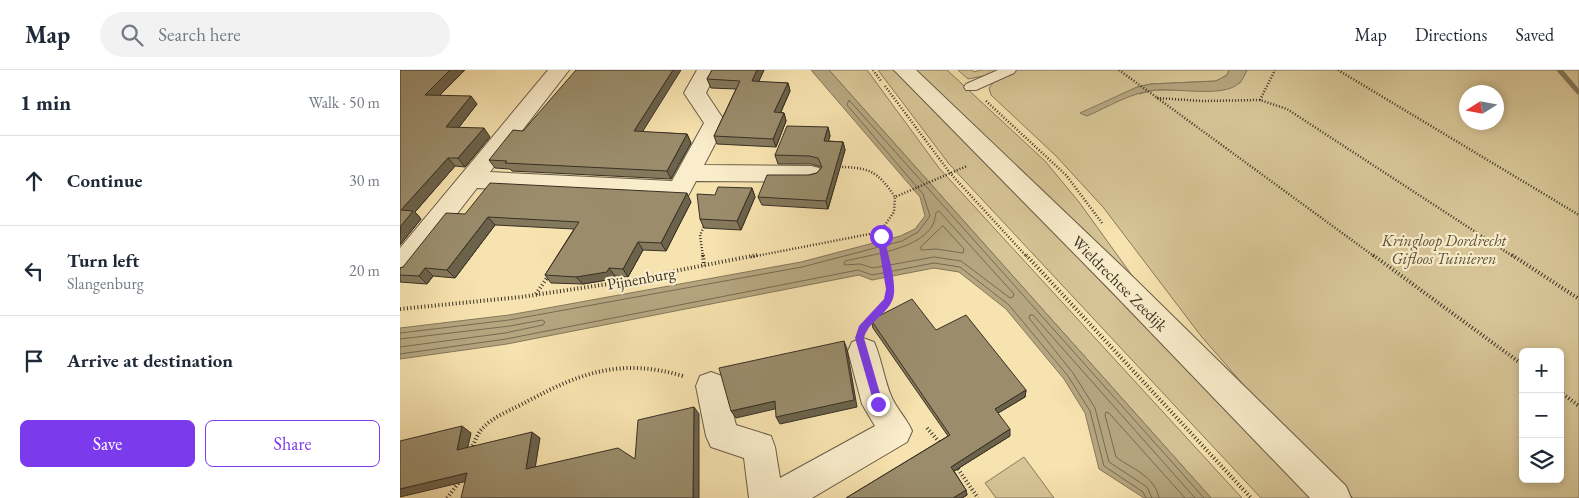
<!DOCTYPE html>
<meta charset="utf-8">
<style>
:root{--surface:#fff;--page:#f2f2f3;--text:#1f2937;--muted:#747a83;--line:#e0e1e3;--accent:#7c3aed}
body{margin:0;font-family:"EB Garamond",serif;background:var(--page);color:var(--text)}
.controls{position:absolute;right:15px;bottom:15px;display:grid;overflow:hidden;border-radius:8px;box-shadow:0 2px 8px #0003}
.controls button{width:45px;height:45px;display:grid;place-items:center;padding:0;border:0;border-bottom:1px solid var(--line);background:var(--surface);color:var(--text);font:25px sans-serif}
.compass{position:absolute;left:1059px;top:15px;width:45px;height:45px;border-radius:50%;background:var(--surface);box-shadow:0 2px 8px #0003;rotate:259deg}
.stop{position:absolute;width:15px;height:15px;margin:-11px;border:4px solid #7c3aed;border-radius:50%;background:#fff}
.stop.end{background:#7c3aed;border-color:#fff;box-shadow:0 1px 5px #0008}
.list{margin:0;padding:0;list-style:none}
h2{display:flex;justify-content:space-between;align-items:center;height:65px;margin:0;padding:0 20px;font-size:21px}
h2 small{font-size:16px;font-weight:400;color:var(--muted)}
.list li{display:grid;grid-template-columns:32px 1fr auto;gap:15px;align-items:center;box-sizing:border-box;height:90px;padding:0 20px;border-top:1px solid var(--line)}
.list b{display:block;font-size:19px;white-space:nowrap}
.list p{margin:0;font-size:16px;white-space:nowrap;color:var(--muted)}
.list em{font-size:16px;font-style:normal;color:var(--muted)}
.actions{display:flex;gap:10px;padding:15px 20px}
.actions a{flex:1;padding:11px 0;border:1px solid var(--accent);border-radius:8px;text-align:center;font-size:18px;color:var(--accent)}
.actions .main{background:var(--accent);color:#fff}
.icon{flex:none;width:28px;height:28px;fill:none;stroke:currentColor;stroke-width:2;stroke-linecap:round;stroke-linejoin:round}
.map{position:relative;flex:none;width:1179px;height:428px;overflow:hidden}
header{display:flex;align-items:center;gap:30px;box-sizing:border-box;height:70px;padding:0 25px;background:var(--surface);border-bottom:1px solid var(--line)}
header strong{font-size:24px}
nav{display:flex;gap:28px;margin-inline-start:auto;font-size:18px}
.search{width:350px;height:45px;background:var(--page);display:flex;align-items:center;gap:12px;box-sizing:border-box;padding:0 18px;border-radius:28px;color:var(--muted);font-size:19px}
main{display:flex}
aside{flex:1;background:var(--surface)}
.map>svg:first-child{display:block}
</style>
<header>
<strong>Map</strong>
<div class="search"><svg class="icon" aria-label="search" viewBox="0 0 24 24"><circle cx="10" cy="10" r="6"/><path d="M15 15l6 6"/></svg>Search here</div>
<nav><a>Map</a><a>Directions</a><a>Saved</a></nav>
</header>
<main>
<aside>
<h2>1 min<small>Walk · 50 m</small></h2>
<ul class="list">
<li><svg class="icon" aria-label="ahead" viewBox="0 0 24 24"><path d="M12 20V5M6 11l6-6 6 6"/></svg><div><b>Continue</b></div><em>30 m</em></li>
<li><svg class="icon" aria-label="left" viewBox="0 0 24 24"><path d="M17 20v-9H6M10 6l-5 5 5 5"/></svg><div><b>Turn left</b><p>Slangenburg</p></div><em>20 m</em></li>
<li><svg class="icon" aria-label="arrive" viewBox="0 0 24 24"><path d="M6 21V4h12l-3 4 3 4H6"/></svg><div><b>Arrive at destination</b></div></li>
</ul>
<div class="actions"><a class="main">Save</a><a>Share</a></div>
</aside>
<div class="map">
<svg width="1179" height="428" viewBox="0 0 1179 428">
<rect width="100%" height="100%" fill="#f7e3af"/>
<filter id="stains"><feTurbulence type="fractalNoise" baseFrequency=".004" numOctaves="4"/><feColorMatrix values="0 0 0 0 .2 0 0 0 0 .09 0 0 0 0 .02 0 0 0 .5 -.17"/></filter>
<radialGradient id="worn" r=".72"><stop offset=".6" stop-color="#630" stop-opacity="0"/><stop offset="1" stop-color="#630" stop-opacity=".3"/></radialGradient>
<path fill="#d7c597" stroke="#887a5e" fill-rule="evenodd" d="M429,0h38l72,98 303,330h-31z
M478,0h17l417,428h-51l-312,-334z
M511,0h36l98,91 34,41 83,115z
M558,0h14l2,2 6,-2h249l-2,5 -11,6 -65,3 -14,3 2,7 16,-4h64l21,-7 7,-13h332v428h-226l-71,-69 -81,-93 -98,-129 -47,-51 -65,-61 -2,-7 4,-5 -10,-7 -15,3zM1066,22h30v30h-30zM1123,282h37v127h-37z
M624,387l30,41h-58l-11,-15z"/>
<path fill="#b6a680" stroke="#84775b" d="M411,0h18l382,428h-67l-45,-29 -14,-56 -21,-34 -58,-70 -47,-37 -25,-4 -62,12 -13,-5 -352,69 -107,15v-31l109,-13 292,-53 99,-26 15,-7 10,-13 -5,-19z
M829,0h18c-2,4 -4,10 -8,13 -14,15 -63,5 -83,7 -24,2 -48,17 -69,26l-7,-3 57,-26 14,-3 65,-3 11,-6z"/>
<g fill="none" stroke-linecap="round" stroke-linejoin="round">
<path stroke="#776b52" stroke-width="1" d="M539,141l75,83 -1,3 -3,1 -49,-37 -27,-4 -61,11 -13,-4 -16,1 1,-4c24,-6 77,-12 88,-37 2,-3 2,-8 3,-11z
M543,156l21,23 -1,4 -27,-4 -15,1v-3z
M0,263l109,-13 293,-53 100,-26 16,-9 12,-16 -7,-22 -76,-89 2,-5 355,398
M0,269l110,-13 32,-6 3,2 -2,3 -38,8 -105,14
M0,284l106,-15 352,-69 14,5 62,-12 26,4 49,38 59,71 22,35 14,55 39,26 3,6
M752,428l-5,-11 -38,-25 -14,-54 -22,-35 -44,-55 1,-3h3l162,183
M759,428c-4,-22 -27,-29 -43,-41l-11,-42 1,-3 3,1 76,85"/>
<path fill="#84775b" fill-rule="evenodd" d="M1156,0h7l16,19v6l-2,-1z"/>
<g stroke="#685d47" stroke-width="2">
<path id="service" d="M598,0h18l-2,3 -38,17h-10l-2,-3 2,-3z"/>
</g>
<g stroke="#685d47" stroke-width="2">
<path id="minor" d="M148,0h21l-79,102 182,9 32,-58 -20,-30 13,-23h20l-11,23 20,30 -22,42 107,1 8,2 4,6 -4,6 -8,2 -115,-1 -8,15 -9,3 -202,-11 -67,86 -10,3v-29z
M494,0h22l218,208 212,208 5,12h-41l-196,-204z
M463,268l11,4c8,18 10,38 18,56 5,11 15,21 20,33l-5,11 -95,56h-63l-5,-40 -33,-11 -5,-11 -10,-50 4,-10 11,-4 11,4 4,10 10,39 35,11 4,11 5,31 95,-52 -13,-22 -14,-53 4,-9z"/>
</g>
<path stroke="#383024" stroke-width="2.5" stroke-dasharray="1 2" stroke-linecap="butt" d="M473,0l8,11
M719,0l256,187
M938,0l241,145
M485,16l65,87 77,84
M757,28l45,3 58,-1 27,9 227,148
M860,30l15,-30
M586,31l80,74 36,48
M436,97c32,0 41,3 59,30
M303,187l-3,-22 5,-11
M351,187l129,-25
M484,187l-4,-25 14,-20 1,-15 72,-31"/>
<path stroke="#383024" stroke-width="4" stroke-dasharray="1 2.5" stroke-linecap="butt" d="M303,185l1,11
M626,185l225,243
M973,185l150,110
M1112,185l67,44
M136,224l13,-19
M0,239l121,-12 87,-13 149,-29
M467,253l21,-22 2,-12 -6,-34
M1160,322l19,14
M527,358l14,16
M71,379c4,-7 6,-15 11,-20 11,-13 32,-20 46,-28 54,-29 94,-43 155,-25
M558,399l20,29
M47,428l13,-17"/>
<use href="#service" fill="#faedcb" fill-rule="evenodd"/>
<use href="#minor" fill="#faedcb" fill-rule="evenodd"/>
</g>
<path fill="#85795d" stroke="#383024" d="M0,0h65l-25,25 37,9 -18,23 31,10 -25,30 -10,-1 -40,46 6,7 -21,26z
M312,0h52l-6,12 30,1 2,8 -9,21 3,1 2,8 -10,26 -59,-3 -3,-8 22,-47 -25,-1 -4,-9z
M428,57l2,9 -2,5 15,1 2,8 -17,59 -66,-4 -4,-8 51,-22 8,-2 4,-5v-1l-10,-3h-33l-3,-9z
M243,62l44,2 4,9 -20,36 -159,-8 -2,-2 -15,-1 -6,-8z
M352,118l3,9 -14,33 -37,-2 -4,-9 15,-24z
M291,132l-25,49 -23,-1 -15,27 -13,-1 -2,3 -30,5 -32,-1 -6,-8 29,-46 -79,-4 -40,53 -22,-2 -6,8 -27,-2v-14l3,-1 62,-53z
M471,250l65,10 90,60 -1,7 -27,16 12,23 -56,35 12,19 1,5 -5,3h-116l102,-62 -75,-108z"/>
<path fill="#6c634c" stroke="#383024" d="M50,0h15l-33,33 -7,-8z
M273,0h8l-43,69 -4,-8z
M357,0h7l-9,20 -3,-9z
M388,13l2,8 -13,29 -3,-8z
M71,26l6,8 -24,31 -7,-8z
M384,43l2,8 -10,26 -3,-8z
M428,57l2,9 -4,13 -2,-8z
M84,58l6,9 -25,30 -7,-9z
M287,64l4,9 -20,36 -4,-8z
M443,72l2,8 -17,59 -2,-8z
M48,88l7,8 -40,46 6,7 -21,26 1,-35z
M352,118l3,9 -14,33 -4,-9z
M287,123l4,9 -25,49 -5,-8z
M88,147l7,8 -40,53 -8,-8z
M238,172l5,8 -15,27 -5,-8z
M25,198l8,8 -6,8 -8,-8z
M209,198l6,8 -2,3 -30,5 -7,-7z
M444,271l3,8 10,58 -77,17 -4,-7z
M626,320l-1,7 -30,18v-6z
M375,331l4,7 -43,10 -5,-7z
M294,337l5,7v84h-6z
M62,356l9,7 -5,23 -9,-6z
M610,359v7l-59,37v-6z
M132,362l8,6 -6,37 -8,-6z
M67,403l9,6 -76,18v-8z
M566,420l1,5 -5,3h-9z"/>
<path fill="#9b8d6c" stroke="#383024" d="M0,0h50l-25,25 46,1 -25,31 38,1 -26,30h-10l-47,52 12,1 -13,16z
M176,0h97l-39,61 53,3 -20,37 -162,-8 2,-2 -18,-1 24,-30 10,1z
M312,0h45l-5,11 36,2 -14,29 10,1 -11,26 -59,-3 26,-55 -33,-2z
M387,56l41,1 -4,14 19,1 -17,59 -68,-4 9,-22h42l8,-2 5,-6 -4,-9 -9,-2 -34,-1z
M90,113l197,10 -26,50 -23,-1 -15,27 -14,-1 -2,4 -31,5 -31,-2 34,-53 -91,-5 -41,53 -22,-2 -6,8 -19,-1v-7l3,-1 43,-54 19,1z
M318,117l34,1 -15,33 -37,-2 -3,-25 18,1z
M512,229l24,31 30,-15 60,75 -31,19 15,20 -59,38 15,23 -13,8h-107l104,-63 -79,-115z
M444,271l10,59 -78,17 -1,-16 -44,10 -12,-43z
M294,337l-1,91h-232l6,-25 -67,16v-48l62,-15 -5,24 75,-18 -6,37 92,-21 17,11 3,-39z"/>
<path fill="#7c3aed" d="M481,163l3,3c3,16 15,51 8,65 -7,15 -24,21 -28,37l19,66 -5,4 -4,-4 -19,-66 4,-12 25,-27 2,-10 -9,-53z"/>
<g text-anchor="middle" stroke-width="4.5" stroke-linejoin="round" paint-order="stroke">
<g font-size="16" font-style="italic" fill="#584e3b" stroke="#faedcb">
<text x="1044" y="176">Kringloop Dordrecht<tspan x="1044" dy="18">Gifloos Tuinieren</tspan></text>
</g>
<g font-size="16" fill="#383024" stroke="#faedcb">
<text transform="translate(241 208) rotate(-10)" y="6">Pijnenburg</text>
<text transform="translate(720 213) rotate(45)" y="6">Wieldrechtse Zeedijk</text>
</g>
</g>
<rect width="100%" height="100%" filter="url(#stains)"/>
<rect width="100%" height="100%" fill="url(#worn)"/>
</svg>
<div class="controls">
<button>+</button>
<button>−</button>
<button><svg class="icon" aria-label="layers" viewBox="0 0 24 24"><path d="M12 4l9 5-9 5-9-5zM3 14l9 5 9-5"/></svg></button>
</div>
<svg class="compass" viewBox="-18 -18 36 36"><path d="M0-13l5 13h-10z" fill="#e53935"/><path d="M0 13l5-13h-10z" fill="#747a83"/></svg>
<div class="stop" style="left:481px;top:166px"></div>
<div class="stop end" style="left:478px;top:334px"></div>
</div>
</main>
